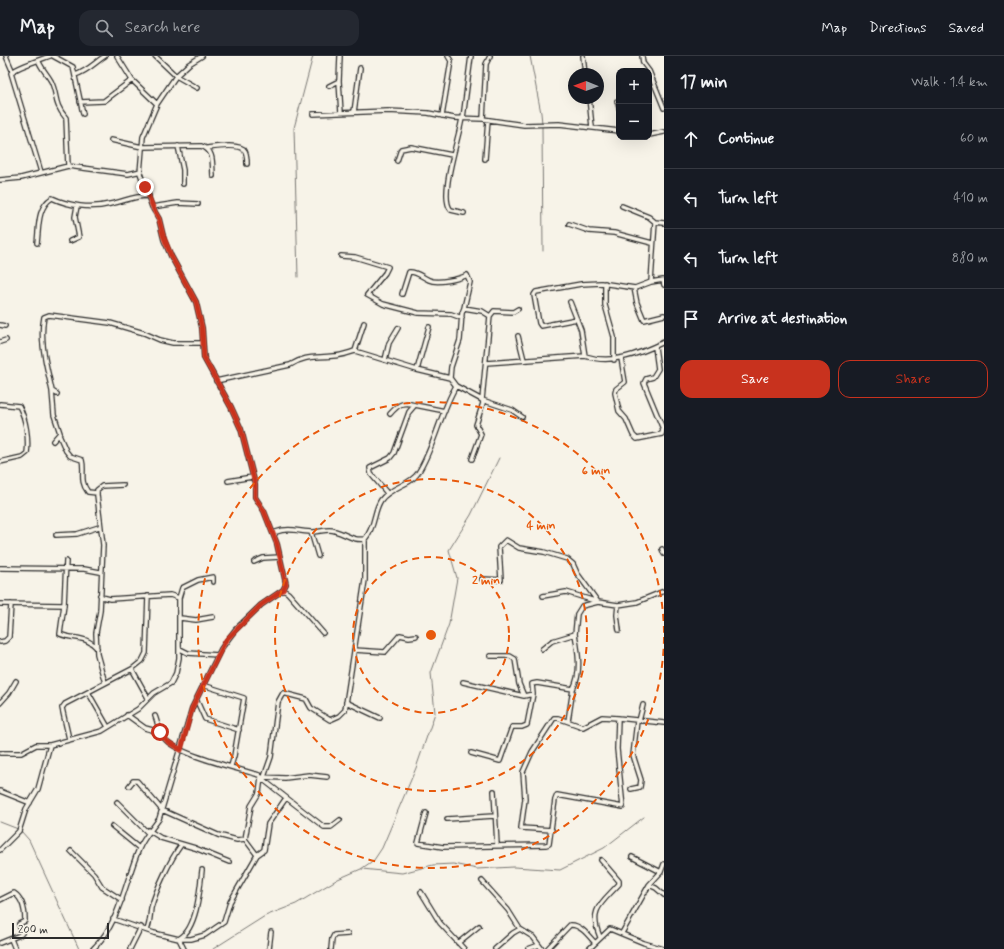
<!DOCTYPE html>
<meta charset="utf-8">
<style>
:root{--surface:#171b24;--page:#242831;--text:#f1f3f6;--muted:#9ea1a6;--line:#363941;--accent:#c8321e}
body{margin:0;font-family:Mynerve,sans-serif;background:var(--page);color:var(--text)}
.controls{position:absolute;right:12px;top:12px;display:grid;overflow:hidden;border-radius:8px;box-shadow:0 4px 16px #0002}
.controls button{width:36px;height:36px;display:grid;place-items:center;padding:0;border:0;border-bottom:1px solid var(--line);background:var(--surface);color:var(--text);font:20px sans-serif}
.compass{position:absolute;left:568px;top:12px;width:36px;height:36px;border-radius:50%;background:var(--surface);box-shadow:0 4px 16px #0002;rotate:271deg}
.scale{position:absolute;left:12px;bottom:10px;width:97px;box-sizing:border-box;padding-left:4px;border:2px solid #2b2b2b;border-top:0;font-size:11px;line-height:14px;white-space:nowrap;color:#2b2b2b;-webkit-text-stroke:3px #f7f3e8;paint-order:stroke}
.stop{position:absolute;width:12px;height:12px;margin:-9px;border:3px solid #c8321e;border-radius:50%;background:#fff}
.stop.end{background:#c8321e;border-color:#fff;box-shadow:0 1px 4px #0008}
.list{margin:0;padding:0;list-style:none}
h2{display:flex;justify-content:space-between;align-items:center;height:52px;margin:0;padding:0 16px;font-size:17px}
h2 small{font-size:13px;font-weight:400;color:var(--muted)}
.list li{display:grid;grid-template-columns:26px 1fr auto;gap:12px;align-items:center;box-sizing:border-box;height:60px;padding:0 16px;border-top:1px solid var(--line)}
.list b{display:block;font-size:15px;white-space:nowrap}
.list em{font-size:13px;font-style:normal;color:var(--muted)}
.actions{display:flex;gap:8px;padding:12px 16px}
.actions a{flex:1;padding:9px 0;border:1px solid var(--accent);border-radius:12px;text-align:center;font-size:14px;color:var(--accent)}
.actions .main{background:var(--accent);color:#fff}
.icon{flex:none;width:22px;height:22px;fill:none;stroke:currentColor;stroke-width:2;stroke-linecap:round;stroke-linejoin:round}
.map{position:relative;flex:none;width:664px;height:893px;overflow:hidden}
header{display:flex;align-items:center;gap:24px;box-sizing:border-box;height:56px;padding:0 20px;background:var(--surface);border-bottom:1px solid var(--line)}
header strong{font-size:19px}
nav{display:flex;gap:22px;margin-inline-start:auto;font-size:14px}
.search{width:280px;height:36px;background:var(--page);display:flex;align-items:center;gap:10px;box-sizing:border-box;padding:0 14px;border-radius:12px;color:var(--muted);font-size:15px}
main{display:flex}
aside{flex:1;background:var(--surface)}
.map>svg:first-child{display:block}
</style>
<header>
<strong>Map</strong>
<div class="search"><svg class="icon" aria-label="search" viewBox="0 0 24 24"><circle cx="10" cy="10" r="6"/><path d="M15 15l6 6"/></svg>Search here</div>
<nav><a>Map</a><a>Directions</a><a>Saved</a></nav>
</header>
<main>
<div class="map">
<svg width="664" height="893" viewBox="0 0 664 893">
<rect width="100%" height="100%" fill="#f7f3e8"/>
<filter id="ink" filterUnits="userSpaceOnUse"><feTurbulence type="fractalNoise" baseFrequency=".025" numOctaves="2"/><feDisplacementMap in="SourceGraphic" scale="8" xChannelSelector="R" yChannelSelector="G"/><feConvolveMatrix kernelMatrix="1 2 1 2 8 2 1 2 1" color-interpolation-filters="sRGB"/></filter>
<g filter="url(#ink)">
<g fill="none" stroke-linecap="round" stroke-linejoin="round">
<path stroke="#7a7874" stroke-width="1" d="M530,0l11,57 1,10
M542,70l1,125
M298,221l-4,-149 19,-72
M0,766l18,7
M21,775l8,9 50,109
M362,813l40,4 31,-8 20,-1 24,5 37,-2 46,3 44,-22 40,-31
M213,893l52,-33 31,-12 42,-25 23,-10 13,-9 8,-12 34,-80 19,-55 -4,-40 18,-49 8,-46 -8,-28 22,-35 28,-57"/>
<g stroke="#2b2b2b" stroke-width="6">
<path id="minor" d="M6,0l6,14
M53,0l20,11 10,47
M117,0l15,24 25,24
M155,0l21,20 21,12
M583,0l2,18
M642,0l1,7 6,8
M39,6c3,7 8,12 12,19 7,14 2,22 15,37l2,48
M649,15l15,37
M75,19c13,-4 19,-12 30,-19
M339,25l2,32
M329,30l10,-5 1,-25
M589,42l3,29
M617,45l2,7
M80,46l24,-1 28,-21
M354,56l6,-44
M313,58l75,-3 40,2 26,5 29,1 41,6 35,-1 60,7
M442,60l9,-55 -3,-5
M462,62c-2,17 -24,79 -11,92l13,3
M463,62l8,-62
M483,63l3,-55 4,-8
M649,79l15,-3
M111,84l31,7 59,-1c14,4 11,18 12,30
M178,90l5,24v14
M207,92c8,-1 34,-5 38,3 2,4 2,9 2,13
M485,103l3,-39
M397,105l4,-12 10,-2 41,8
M41,116l-30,-99c3,-5 31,-14 39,-17
M0,124l21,-2 47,-12 60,8 13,-3
M622,150l27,11 6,5
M152,151l26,-4 20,1
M569,168l20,7 25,2 38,10
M70,185l9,-4 -4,-20 2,-11
M37,187c2,-15 0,-36 15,-45 17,8 39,11 58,6 15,-3 23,-8 39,-8
M341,200l14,1 33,10 -3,6 -18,22 16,9 35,9 33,1 11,4
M651,226l12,-2 1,5
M605,227v22l9,32v23
M634,232l3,15 7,17 20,-5
M402,238l7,-22c7,-1 13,5 20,8 8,4 31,-1 38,-5l3,7 -6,26
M570,246l11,28 4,26
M577,263l-36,7 -2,-3 -5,-28 2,-3 45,-8 20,-1 34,5 16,-6 4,-60 9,1
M364,267l-9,28 62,19
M0,269l5,1
M429,271l-12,43 33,8
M518,280l6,24
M0,286l6,-2
M621,302l4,24 -9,7 -1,4 4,18 7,8 7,16 4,4 25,-5 1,-5 -19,-46 2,-4 7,-2 5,-8 -3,-22
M385,304l4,-17 9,-15
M486,307l99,-7c27,9 54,-2 79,-14
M216,325l74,-16c16,-10 25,-7 43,-9 7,0 15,-3 22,-5
M456,330l-6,-8 1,-11 9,-27 2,-27 2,-5 18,3 8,5
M52,335l2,24 6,18 -7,8
M57,338l-5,-3c-5,-24 -13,-49 -8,-74l5,-2 61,8 34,10 16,7 13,3h29
M0,348l19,2c7,13 10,33 8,47l-5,4 -22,5
M390,358c8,-9 12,-13 25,-9
M59,379l7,16 4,5 12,4c3,11 -3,21 6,32l9,1
M472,403l9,-25 -5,-9 7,-22 -1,-3 30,10 10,7
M228,425l24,-4
M387,437l-16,-19 -1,-6 20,-10 4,-5 15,-41 6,-7 30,6
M311,476l7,24
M56,479l21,-1 22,-7
M274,480l2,-4c13,-5 25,0 37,0 8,0 15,-4 22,-1 12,3 17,10 30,8 11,-13 8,-27 16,-39 9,-13 30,-15 37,-27 17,-27 22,-60 38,-87l26,14 8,-84 4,-5 19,1 5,-3
M662,493l2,5
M254,506l9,-4 17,-1
M0,512l84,1 16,3
M482,523l19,1 -2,-33 7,-7 13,8 25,4 23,7 6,5 4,9 21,29 -32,-10 -23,4
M283,534l5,3 35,40
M100,539l2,2 8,2 60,-4 9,3
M0,548l64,1 2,-44
M64,549l-4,29c14,6 25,1 37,14
M618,549l-1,10 2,15
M180,562l16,2 17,-3
M0,586l5,-1 4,-4 2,-33
M180,593l8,4 30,2
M542,593l10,-8 23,-7 2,-20 5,-8 16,-4 20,3 19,-3 27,-11
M354,594l31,2 15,-17 9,2 7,-1
M490,600h20l5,3 4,25 5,12
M132,613l10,-8 4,-8 2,-57
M463,626l61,14 9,-2
M105,627l-8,-29 -1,-21 4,-22 3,-66 -6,-50v-5l5,-4 21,-1
M203,629l41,13 -10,58 -3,10
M573,633c9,-16 5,-38 2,-55
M196,643l9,20 34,11
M346,646l34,16
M0,647l9,-10 7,-12
M127,659l18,13 15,4
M155,660c3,7 3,15 9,22 13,17 73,30 95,37l2,2 24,1 24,-3 18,2
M639,665l4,-16
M108,671l-20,-35 44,-23 16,29
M69,683l-7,-31 3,-4 23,-12
M0,697h21l15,-8h14l52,-14 36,-22 16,-16 17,-10 5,-10 3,-15v-60l3,-10 16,-8 15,-3v5
M471,697l29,8 12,-34h10l5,-2 6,-31 -1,-10 5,-1 36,6 -5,32
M264,721l7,-20 7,-55 5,-9 23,6 5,9 19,12 9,-4 6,-6 20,-130v-41
M261,722l63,49h7l9,-7
M129,730l4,-5h4l25,29 56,25 19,5 8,-1
M631,733l9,-2 1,-7 -8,-25 4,-34
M0,735l30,12
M494,735l3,54
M117,746l30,30
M426,757l-8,30 25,4 103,-2 3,-1 6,-44 2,-5 66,12 -6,-58 1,-31 46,5
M447,763l47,-3
M112,770l27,22
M148,774l13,8 34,10 34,14
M552,774l-31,-2 4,-29 -2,-27 9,-20 22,-34h4l25,9 19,-10 16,1
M0,794l19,-19 7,-22 12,-20 12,-44
M71,795l23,23 8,13 20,13
M257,799l7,-5 4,-26 18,-26
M632,801l29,15
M482,825l26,29 12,19 13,8 9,12
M649,829l7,3 8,7
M421,836l19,31 24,26
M0,844l14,-7c9,6 11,17 11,28l-6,3 3,9 -2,2 -20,8
M113,863l41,14 25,6 5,10
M147,874c3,-7 3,-14 4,-22 5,-18 19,-48 30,-63
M622,877l27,-48 12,-13 3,-8
M600,881c-12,-28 2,-34 19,-53v-3l-18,-21
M180,882c17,-10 20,-49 22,-68
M11,883l4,10
M179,883h12l14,-4 19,-13 6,-20 27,-47 -12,-16 6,-33 8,-13 2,-16
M458,887l21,-17
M93,893c27,-26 32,-67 46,-100 5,-12 13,-20 20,-30l33,-111 29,-59 14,-19 26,-25 22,-15 3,-6 -9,-40 -13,-33 -9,-14v-13l-14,-55 -10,-22 -27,-49 -2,-30 -6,-26 -25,-46 -7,-16 -5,-21 -7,-12 -12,-34 3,-36 14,-33 19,-28 13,-12 13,-8
M130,893l11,-22
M269,893l2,-17
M331,893l1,-10 2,-4 14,-1
M495,893l18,-16 7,-4
M528,893l11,-4
M547,893l23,-24c10,-1 19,11 25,18
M589,893l21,-20 34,14 20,6"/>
</g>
<use href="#minor" stroke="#f7f3e8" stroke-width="3.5"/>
</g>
</g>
<g fill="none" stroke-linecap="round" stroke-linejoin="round" filter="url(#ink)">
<path stroke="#c8321e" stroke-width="5" d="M145,131l9,23 5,9 4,16 8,21 25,46 6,26 2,30 27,49 10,22 14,55v13l9,14 13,33 9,40 -3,6 -22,15 -35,35 -34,68 -11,42 -13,-8 -8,-10"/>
</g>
<g fill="none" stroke="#e8590c" stroke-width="2" stroke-dasharray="7 5">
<circle cx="431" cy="579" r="78"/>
<circle cx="431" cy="579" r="156"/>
<path d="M664 581A233 233 0 1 1 664 577"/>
</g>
<circle cx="431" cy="579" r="6" fill="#e8590c" stroke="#f7f3e8" stroke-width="2"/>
<g font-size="12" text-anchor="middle" font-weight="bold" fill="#e8590c" stroke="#f7f3e8" stroke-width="3" stroke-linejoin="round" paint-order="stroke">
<text x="596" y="418">6 min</text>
<text x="541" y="473">4 min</text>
<text x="486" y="528">2 min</text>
</g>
</svg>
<div class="controls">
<button>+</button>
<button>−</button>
</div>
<svg class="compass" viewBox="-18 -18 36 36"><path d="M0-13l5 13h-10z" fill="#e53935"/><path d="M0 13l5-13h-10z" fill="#9ea1a6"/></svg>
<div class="scale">200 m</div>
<div class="stop" style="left:160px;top:676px"></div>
<div class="stop end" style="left:145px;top:131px"></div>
</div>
<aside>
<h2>17 min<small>Walk · 1.4 km</small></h2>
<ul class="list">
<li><svg class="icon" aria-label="ahead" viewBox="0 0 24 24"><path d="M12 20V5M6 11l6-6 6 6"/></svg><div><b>Continue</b></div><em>60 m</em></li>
<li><svg class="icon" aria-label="left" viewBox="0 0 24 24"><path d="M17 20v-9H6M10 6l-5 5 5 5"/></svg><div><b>Turn left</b></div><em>410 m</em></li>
<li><svg class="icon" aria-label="left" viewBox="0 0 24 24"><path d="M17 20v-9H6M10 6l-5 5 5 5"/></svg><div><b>Turn left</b></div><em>880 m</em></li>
<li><svg class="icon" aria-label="arrive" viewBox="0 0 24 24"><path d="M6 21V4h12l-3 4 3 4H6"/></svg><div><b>Arrive at destination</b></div></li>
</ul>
<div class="actions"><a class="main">Save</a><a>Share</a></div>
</aside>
</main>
